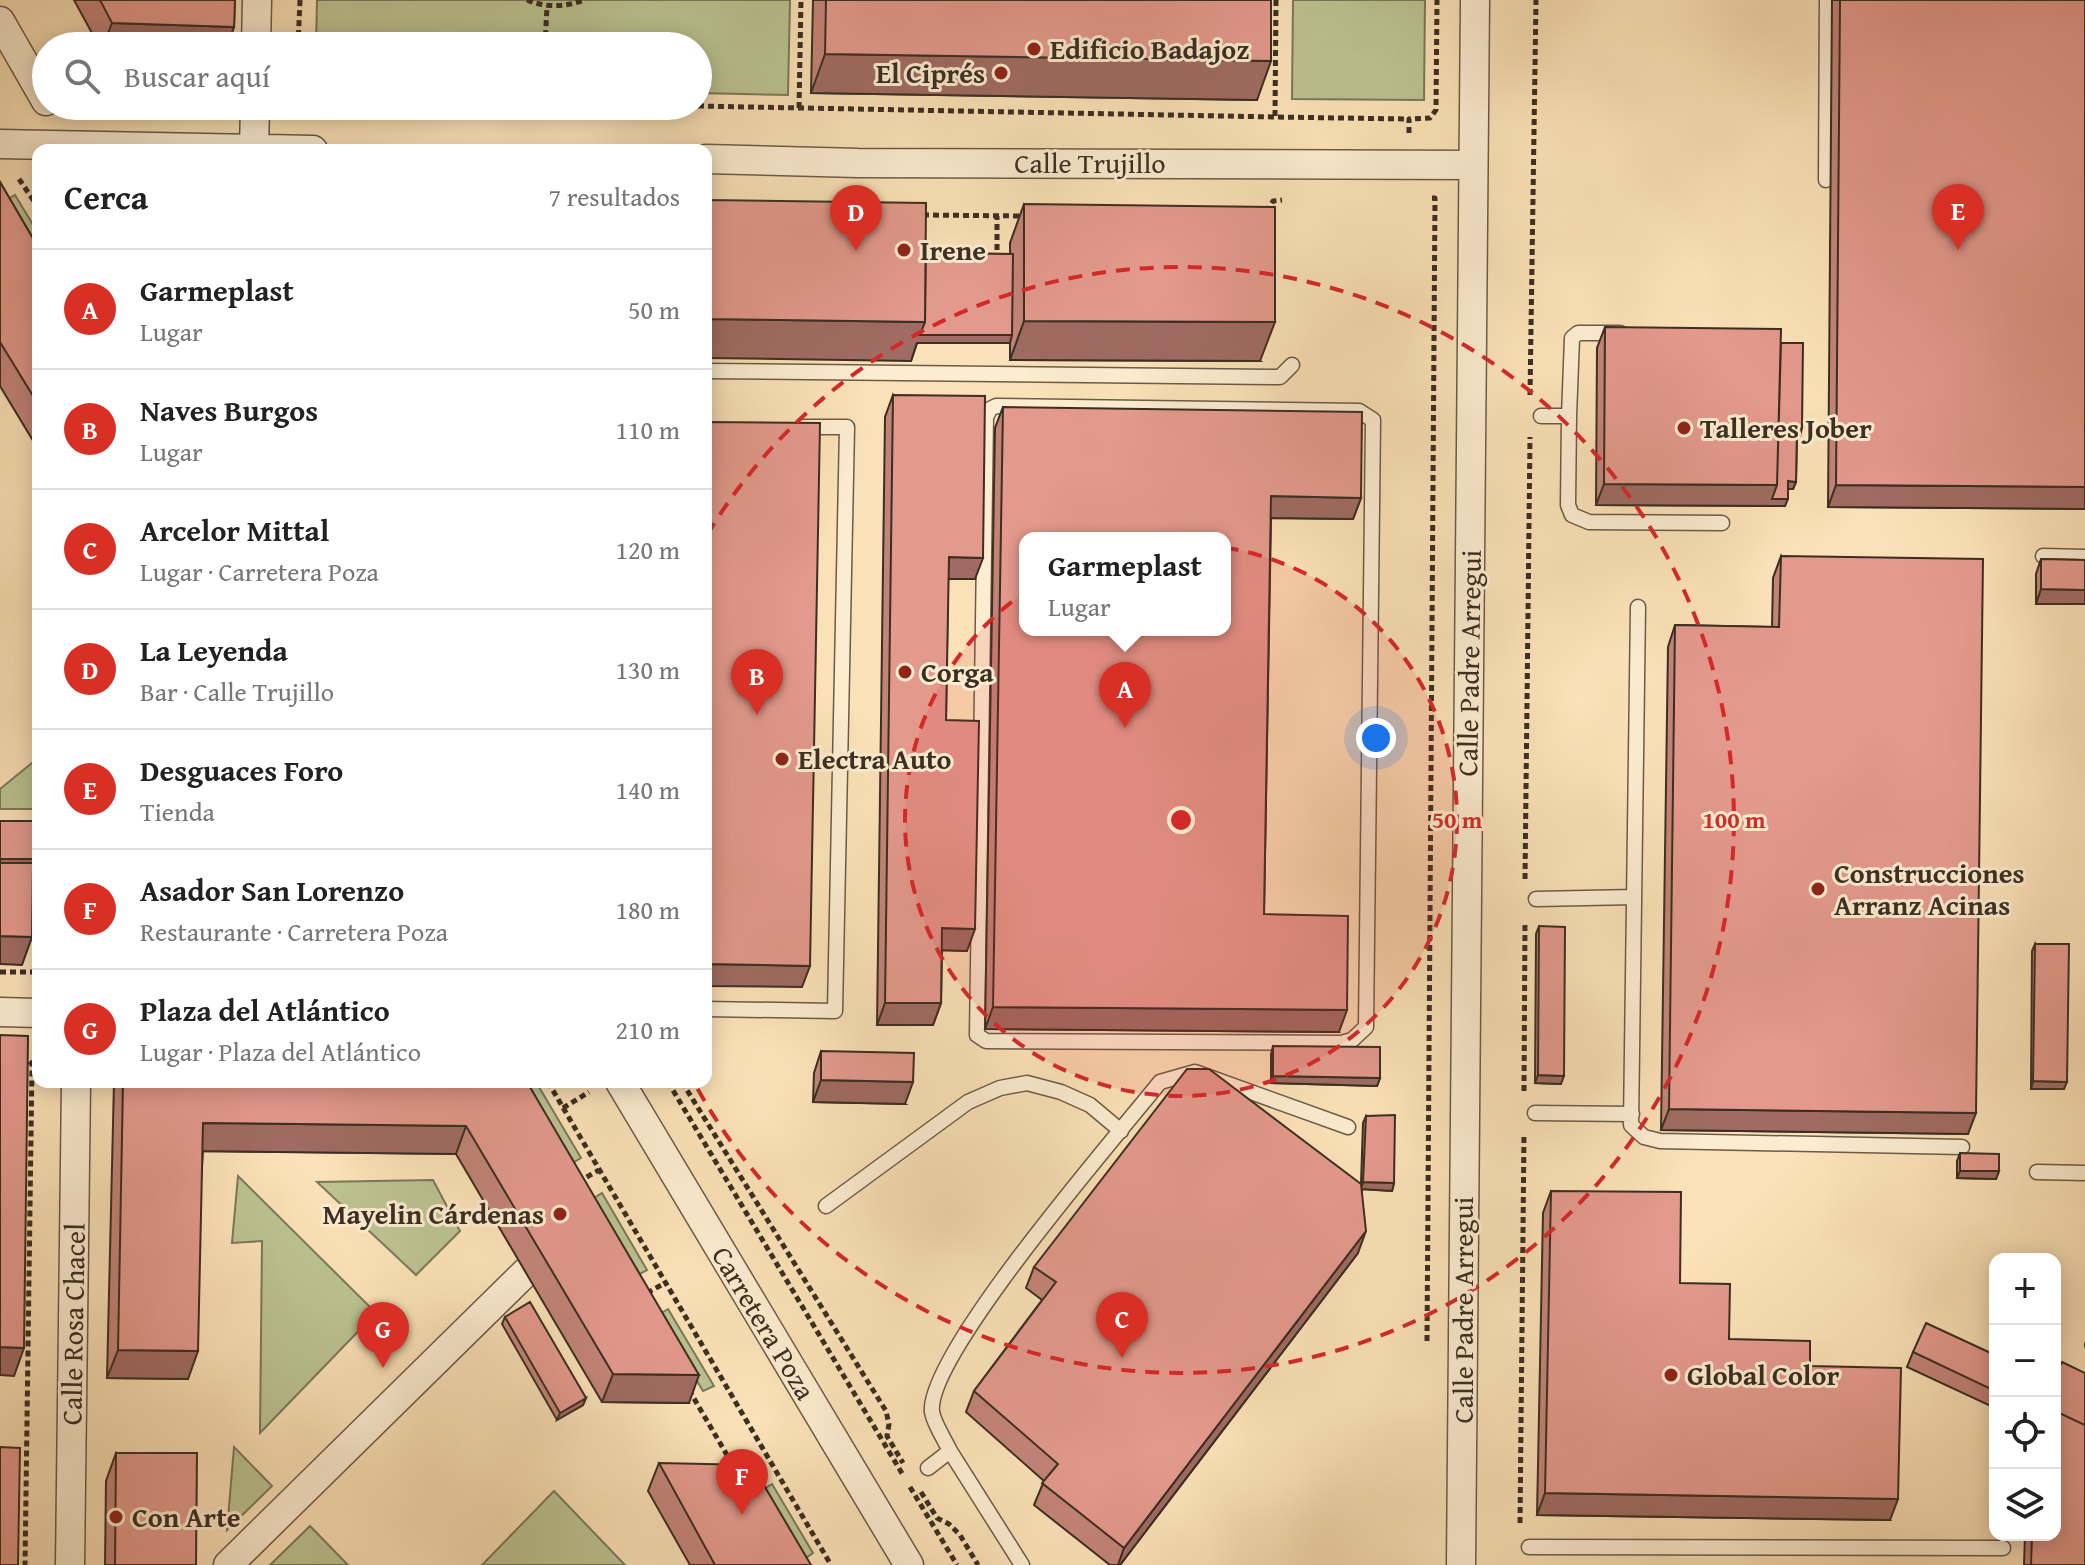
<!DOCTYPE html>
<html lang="es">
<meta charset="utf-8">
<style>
:root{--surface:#fff;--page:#f2f2f2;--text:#222;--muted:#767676;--line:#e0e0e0;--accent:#d93025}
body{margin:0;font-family:"Gentium Book Plus",serif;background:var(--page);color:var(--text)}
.controls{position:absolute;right:24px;bottom:24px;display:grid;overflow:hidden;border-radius:16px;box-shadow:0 4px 20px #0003}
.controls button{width:72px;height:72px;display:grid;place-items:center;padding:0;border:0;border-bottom:2px solid var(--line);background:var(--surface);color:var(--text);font:40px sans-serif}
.you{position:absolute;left:1376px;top:738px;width:28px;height:28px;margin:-20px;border:6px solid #fff;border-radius:50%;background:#1a73e8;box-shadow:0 0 0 12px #1a73e833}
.badge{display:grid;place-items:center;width:52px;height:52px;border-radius:50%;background:var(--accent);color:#fff;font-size:26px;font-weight:700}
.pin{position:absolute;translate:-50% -66px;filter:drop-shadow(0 2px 4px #0008)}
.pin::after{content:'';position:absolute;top:42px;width:28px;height:24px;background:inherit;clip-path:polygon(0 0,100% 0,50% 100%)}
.popup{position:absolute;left:1019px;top:532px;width:212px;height:104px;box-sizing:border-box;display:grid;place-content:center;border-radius:16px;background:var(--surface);filter:drop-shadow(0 2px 6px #0005);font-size:26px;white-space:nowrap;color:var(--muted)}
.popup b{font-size:30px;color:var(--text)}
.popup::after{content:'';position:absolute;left:50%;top:100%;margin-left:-16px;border:16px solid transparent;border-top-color:var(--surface)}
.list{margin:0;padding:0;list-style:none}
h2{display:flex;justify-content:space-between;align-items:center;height:104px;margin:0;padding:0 32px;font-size:34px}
h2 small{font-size:26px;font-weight:400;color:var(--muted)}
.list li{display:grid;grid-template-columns:52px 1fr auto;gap:24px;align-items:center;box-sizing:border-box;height:120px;padding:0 32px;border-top:2px solid var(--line)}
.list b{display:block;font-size:30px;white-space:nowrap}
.list p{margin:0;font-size:26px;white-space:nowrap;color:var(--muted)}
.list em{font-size:26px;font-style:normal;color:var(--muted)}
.icon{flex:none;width:44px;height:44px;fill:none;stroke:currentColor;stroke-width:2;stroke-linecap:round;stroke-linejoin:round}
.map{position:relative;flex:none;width:2085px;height:1565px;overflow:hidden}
.search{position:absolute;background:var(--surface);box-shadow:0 4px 20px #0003;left:32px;top:32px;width:680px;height:88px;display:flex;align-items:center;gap:20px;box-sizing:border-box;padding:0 28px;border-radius:44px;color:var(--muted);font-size:30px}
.panel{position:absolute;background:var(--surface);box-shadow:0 4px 20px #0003;left:32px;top:144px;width:680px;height:944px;border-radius:16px}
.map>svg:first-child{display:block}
</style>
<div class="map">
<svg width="2085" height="1565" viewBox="0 0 2085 1565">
<rect width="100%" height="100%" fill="#fbe1b7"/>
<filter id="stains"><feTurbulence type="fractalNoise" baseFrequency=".0025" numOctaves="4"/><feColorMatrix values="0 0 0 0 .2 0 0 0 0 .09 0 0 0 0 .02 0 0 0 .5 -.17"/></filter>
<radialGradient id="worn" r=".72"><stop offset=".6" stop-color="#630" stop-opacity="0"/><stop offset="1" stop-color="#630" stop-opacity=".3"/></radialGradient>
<path fill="#bbc391" stroke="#7b785a" stroke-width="2" d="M317,0h473l-2,95 -90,-2v-47h-382z
M1293,0h132l-1,100 -132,-1z
M15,195l23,38v31l-36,-61z
M38,758v51h-38v-20z
M526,1082h10l45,76 -12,7z
M238,1176l138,137 -116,120 2,-192 -30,2z
M433,1180l27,51 -44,44 -99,-93z
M602,1193l45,77 -11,6 -45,-76z
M668,1309l46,77 -11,5 -45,-76z
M234,1447l38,39 -45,44z
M772,1484l41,69 -10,7 -41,-70z
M554,1491l71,74h-143z
M310,1526l38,39h-78z"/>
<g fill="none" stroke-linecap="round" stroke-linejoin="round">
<g stroke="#6b5b47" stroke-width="17">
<path id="lane" d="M1826,180l1,-180
M706,371l574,6 12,-12
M996,406l363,5 14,9 -7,607 -14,13 -11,3 -355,-2 -9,-6 9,-618 4,-8z
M1541,416h28l3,-78 6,-5h42
M1569,416l-1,89 4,10 17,7 133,1
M2043,556l42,1
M1638,607l-7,518 13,12 16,4 302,6
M1536,899l98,-2
M706,1009l129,2 12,-584h-43
M1535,1113l97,1
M2037,1172l48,1
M826,1206l142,-104 32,-14 27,-5 34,9 29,13 31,26
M950,1451c-5,-11 -16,-27 -18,-39 -6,-57 185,-276 228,-330l35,-10 153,55
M928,1468l22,-17 72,114
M1529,1547l474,1"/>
</g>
<g stroke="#6b5b47" stroke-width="31">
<path id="street" d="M0,21l46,80
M256,46l1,-46
M0,144l313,6
M254,149l1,-43
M706,159l152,4 615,2
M0,1012l38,1
M620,1082l289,483
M70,1565l6,-483
M228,1565l298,-293
M1461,1565l14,-1565"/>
</g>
<path stroke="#3b2e22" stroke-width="5" stroke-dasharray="6 4" stroke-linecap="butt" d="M527,0c19,8 38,7 57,0
M1276,0l-1,117 134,2
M298,46l2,-46
M545,46l2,-40
M89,106l9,7
M698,106l577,11
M799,108l2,-108
M287,112h19
M1409,133v-14l21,-1 6,-8 1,-110
M19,179l19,28
M1267,212l6,-11 9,-1
M923,215l102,1
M997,260v-44
M1530,395l6,-395
M1525,879l5,-442
M0,972h38
M22,1055l10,9 -7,501
M548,1082l283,483
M668,1082l235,393
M682,1082l204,329 3,13 -2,12 16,27
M1524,1091l1,-170
M563,1108l26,-16
M578,1182l21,-12
M647,1293l18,-10
M1427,1341l8,-1143h-3
M2084,1345h1
M689,1390l45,77
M910,1487l47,78
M921,1492l16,26 12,6 11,11 18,30
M1520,1523l4,-390"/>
<use href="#lane" stroke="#fcecd0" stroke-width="14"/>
<use href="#street" stroke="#fcecd0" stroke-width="28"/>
</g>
<path fill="#c38478" stroke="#3b2e22" stroke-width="2" d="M74,0h161l-1,27 -7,19h-128z
M813,0h458l-14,100 -446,-7z
M1832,0h253v509l-257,-2z
M0,182l38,65v202l-38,-63z
M1024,204l236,157 -250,-1v-17h-93l-6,18 15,-108 84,1v-11z
M1605,327l176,16 19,93h-3l-1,46 -3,7h-5l-3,17 -189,-1 1,-157z
M893,395l82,184h-27l-2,141 21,231 -25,-1 -1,53 -8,22h-56l8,-608z
M1003,407l358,91 -8,21 -82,-1 -7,396 75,118 -354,-3 10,-601z
M1781,556l187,578 -307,-4 7,-483 7,-22 97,2 1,-49z
M2041,559l44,1v44h-49v-30z
M1539,926l22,158 -26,-1 1,-149z
M2035,944l29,145h-33l1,-138z
M1273,1046l107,32 -3,8 -106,-3v-29z
M821,1051l84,53 -92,-2 1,-29z
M114,1082h413l162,321 -87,-1 -146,-248 -253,-3 -15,228 -81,-1z
M1366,1116l28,67 -2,8 -30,-2 -4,64 -238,312h-10l-76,-60 10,-24 -78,-69 8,-21 68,-91 -16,-12 8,-21 327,-83 2,-61z
M1960,1153l39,18 -3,8 -39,-1v-17z
M1551,1191l129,92 210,237 -353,-5 6,-302z
M505,1317l81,81 -3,7 -26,15 -55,-96z
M1913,1352l82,3v53l-88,-41z
M116,1453l80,112h-91l1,-84z
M659,1463l152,102h-121l-42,-74z
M2025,1535h30l30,30h-61z"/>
<path fill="#9f6b62" stroke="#3b2e22" stroke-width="2" d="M112,23l122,4 -7,19h-124z
M825,54l446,7 -14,39 -446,-7z
M706,319l219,3 87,13 -2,8h-93l-6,18 -205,-3z
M1024,321l251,1 -15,39 -250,-1z
M1797,428h5l-2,8h-5z
M1788,481l8,1 -3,7h-8z
M1604,484l173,1 11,14 -3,7 -189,-1z
M1836,485l249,2v22l-257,-2z
M1271,496l90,2 -8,21 -90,-1z
M949,557l34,1 -8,21h-34z
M2041,589l44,1v14h-49z
M0,859h38v7h-38z
M942,928l33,1 -8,22 -32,-1z
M0,936l32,1 -10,28 -22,-1z
M706,964l104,2 -8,21 -96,-1z
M885,1003h56l-8,22h-56z
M993,1007l354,3 -8,22 -354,-3z
M1538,1075l26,1 -3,8 -26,-1z
M1273,1076l107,2 -3,8 -106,-3z
M821,1080l92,2 -8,22 -92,-2z
M2033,1081l34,1 -3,7h-33z
M1669,1109l307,4 -8,21 -307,-4z
M203,1123l263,3 -10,28 -263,-3z
M1960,1171h39l-3,8 -39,-1z
M1363,1182l31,1 -2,8 -31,-2z
M1366,1231l-8,22 -238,312h-2l6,-17z
M0,1347l24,1 -10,28 -14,-1z
M118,1350l80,1 -10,28 -81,-1z
M613,1374l86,1 -10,28 -87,-1z
M586,1398l-3,7 -26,15 3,-7z
M1545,1493l353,6 -8,21 -353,-5z"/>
<path fill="#e3998c" stroke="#3b2e22" stroke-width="2" fill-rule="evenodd" d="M100,0h135l-1,27 -122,-4z
M826,0h445v61l-446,-7z
M1840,0h245v487l-249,-2z
M0,182l38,65v157l-38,-62z
M706,200l220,3 -1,119 -219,-3z
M1024,204l251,3v115l-251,-1z
M926,253l87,1 -1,81h-92l5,-13z
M1605,327l176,2 -4,156 -173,-1z
M1781,343h22l-1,85h-5l-1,54 -8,-1v18h-16l5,-14z
M893,395l92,1 -2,162 -34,-1 -3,163 33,1 -4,208 -33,-1 -1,75h-56z
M1003,407l359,5 -1,86 -90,-2 -7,418 84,2 -1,94 -354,-3zM1025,538h200v92h-200z
M706,422l114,1 -10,543 -104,-2z
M1781,556l202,3 -7,554 -307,-4 6,-484 104,2z
M2041,559l44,1v30l-44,-1z
M0,821h38v38h-38z
M0,863h33l-1,74 -32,-1z
M1539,926l26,1 -1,149 -26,-1z
M2035,944h34l-2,138 -34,-1z
M0,1035l28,1 -4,312 -24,-1z
M1273,1046l107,1v31l-107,-2z
M821,1051l93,2 -1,29 -92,-2z
M1187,1069h22l152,115 5,47 -242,317 -82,-65 16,-19 -84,-73 82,-109 -22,-15z
M123,1082h404l172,293 -86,-1 -147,-248 -263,-3 -5,228 -80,-1z
M1395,1115l-1,68 -31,-1 3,-66z
M1960,1153l39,1v17h-39z
M1551,1191l130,1 -1,91 50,1 -1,55 81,2v25l91,2 -3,131 -353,-6z
M530,1302l56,96 -26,15 -55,-96z
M1926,1323l69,32v36l-82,-39z
M2062,1362l23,11v52l-30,-14v-36z
M2055,1411l30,14v140h-54l1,-30h23z
M0,1447l20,1 -2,117h-18z
M116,1453h81l-1,112h-81z
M659,1463l93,2 59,100h-96z"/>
<circle cx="1181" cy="820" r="276" fill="#d62828" fill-opacity=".12"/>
<g fill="none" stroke="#d62828" stroke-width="4" stroke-dasharray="14 10">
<circle cx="1181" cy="820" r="276"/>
<path d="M707 535A553 553 0 1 1 695 1084"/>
</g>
<g fill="#8f2418" stroke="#fcecd0" stroke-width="3">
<circle cx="1034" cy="49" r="8"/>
<circle cx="1001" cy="73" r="8"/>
<circle cx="904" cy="250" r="8"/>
<circle cx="1684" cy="428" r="8"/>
<circle cx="905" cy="672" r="8"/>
<circle cx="782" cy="759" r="8"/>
<circle cx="1818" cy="889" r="8"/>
<circle cx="560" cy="1214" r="8"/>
<circle cx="1671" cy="1375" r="8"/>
<circle cx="116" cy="1517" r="8"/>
</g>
<g text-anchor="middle" stroke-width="6" stroke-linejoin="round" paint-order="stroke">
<g font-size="28" font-weight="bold" fill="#3b2e22" stroke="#fcecd0" text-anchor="start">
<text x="1050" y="59">Edificio Badajoz</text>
<text x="985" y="83" text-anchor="end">El Ciprés</text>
<text x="920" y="260">Irene</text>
<text x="1700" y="438">Talleres Jober</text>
<text x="921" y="682">Corga</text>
<text x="798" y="769">Electra Auto</text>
<text x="1834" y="883">Construcciones<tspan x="1834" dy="32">Arranz Acinas</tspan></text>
<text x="544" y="1224" text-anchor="end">Mayelin Cárdenas</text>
<text x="1687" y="1385">Global Color</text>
<text x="132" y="1527">Con Arte</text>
</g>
<g font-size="28" fill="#3b2e22" stroke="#fcecd0">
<text x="1090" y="173">Calle Trujillo</text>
<text transform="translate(1469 663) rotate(-89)" y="10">Calle Padre Arregui</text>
<text transform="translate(1463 1310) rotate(-90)" y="10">Calle Padre Arregui</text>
<text transform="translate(764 1323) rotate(59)" y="10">Carretera Poza</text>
<text transform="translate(73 1324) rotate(-89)" y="10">Calle Rosa Chacel</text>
</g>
</g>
<circle cx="1181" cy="820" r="12" fill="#d62828" stroke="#fcecd0" stroke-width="4"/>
<g font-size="24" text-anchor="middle" font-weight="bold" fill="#d62828" stroke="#fcecd0" stroke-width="6" stroke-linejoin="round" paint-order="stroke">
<text x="1457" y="828">50 m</text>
<text x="1734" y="828">100 m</text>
</g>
<rect width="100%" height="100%" filter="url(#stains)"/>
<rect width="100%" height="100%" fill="url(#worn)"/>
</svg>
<div class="controls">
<button>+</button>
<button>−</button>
<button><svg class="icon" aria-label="locate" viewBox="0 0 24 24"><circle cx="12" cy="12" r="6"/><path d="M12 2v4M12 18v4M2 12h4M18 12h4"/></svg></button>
<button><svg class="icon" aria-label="layers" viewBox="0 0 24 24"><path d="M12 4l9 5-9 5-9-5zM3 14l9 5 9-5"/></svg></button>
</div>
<div class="you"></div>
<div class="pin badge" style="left:1125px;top:728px">A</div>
<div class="popup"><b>Garmeplast</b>Lugar</div>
<div class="pin badge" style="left:757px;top:715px">B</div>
<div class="pin badge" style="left:1122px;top:1358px">C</div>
<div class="pin badge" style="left:856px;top:251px">D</div>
<div class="pin badge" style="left:1958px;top:250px">E</div>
<div class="pin badge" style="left:742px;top:1515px">F</div>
<div class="pin badge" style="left:383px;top:1368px">G</div>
<div class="search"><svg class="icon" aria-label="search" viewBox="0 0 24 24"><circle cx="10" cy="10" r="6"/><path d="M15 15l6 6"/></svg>Buscar aquí</div>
<section class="panel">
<h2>Cerca<small>7 resultados</small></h2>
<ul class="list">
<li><span class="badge">A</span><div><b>Garmeplast</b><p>Lugar</p></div><em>50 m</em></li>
<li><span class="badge">B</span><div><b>Naves Burgos</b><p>Lugar</p></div><em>110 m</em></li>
<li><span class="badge">C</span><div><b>Arcelor Mittal</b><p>Lugar · Carretera Poza</p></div><em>120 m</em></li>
<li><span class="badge">D</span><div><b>La Leyenda</b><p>Bar · Calle Trujillo</p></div><em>130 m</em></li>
<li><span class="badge">E</span><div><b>Desguaces Foro</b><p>Tienda</p></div><em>140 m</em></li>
<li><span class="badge">F</span><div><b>Asador San Lorenzo</b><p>Restaurante · Carretera Poza</p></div><em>180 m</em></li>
<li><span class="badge">G</span><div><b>Plaza del Atlántico</b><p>Lugar · Plaza del Atlántico</p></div><em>210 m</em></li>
</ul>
</section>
</div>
